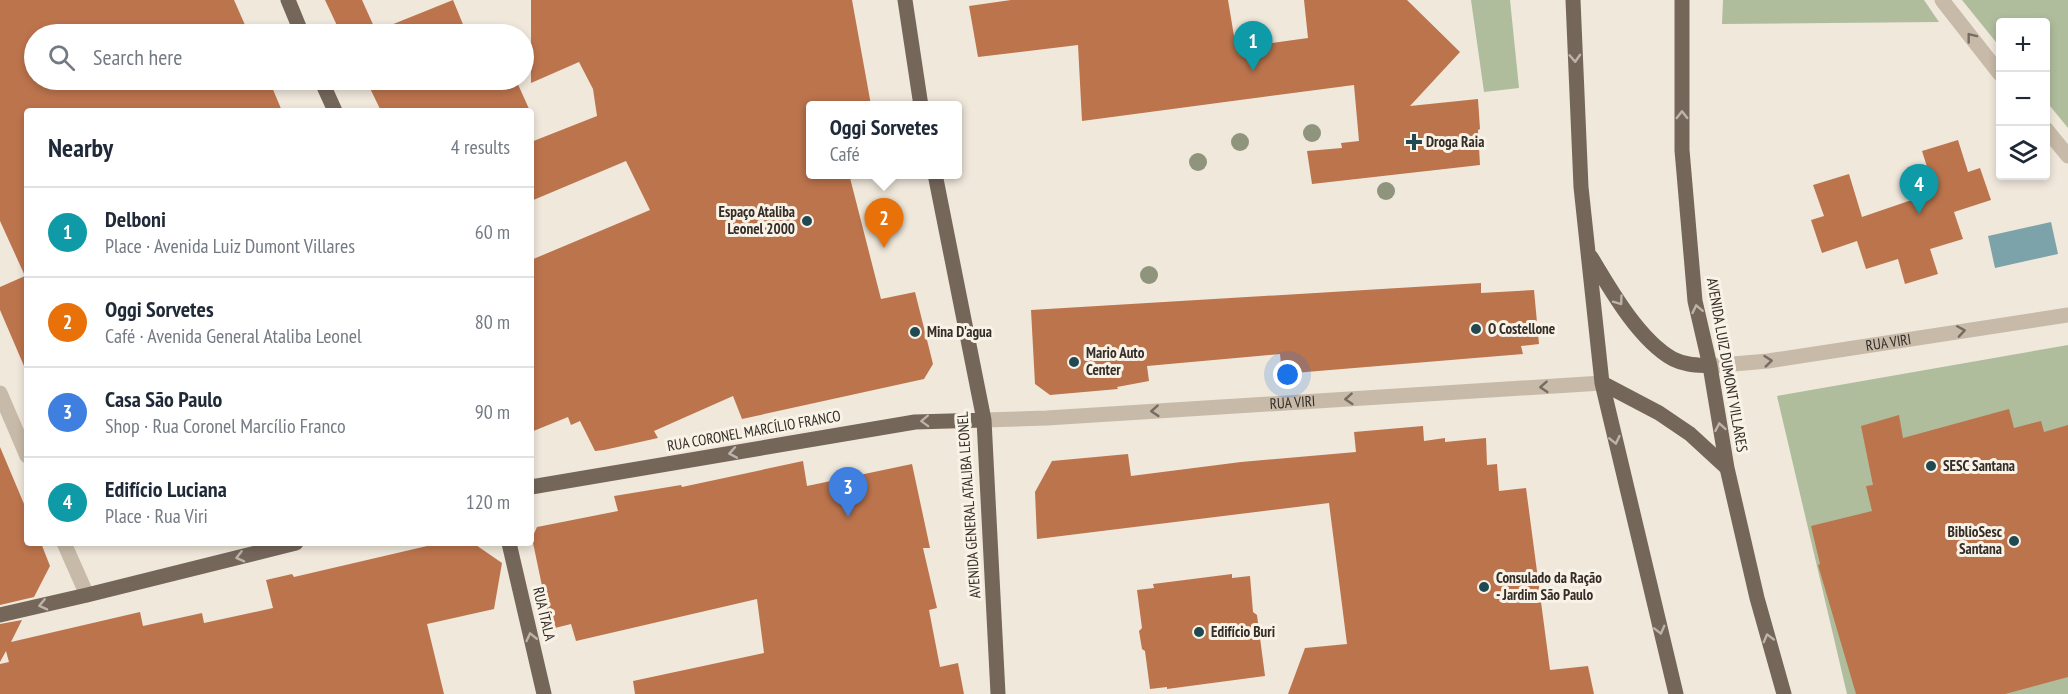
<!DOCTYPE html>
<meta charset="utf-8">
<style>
:root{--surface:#fff;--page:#f6f6f7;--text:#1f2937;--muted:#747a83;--line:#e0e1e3;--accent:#214952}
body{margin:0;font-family:"PT Sans Narrow",sans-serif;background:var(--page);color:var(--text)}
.controls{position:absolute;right:18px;top:18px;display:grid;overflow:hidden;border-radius:6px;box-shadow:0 3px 9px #0003}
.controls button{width:54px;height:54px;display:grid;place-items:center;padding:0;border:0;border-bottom:2px solid var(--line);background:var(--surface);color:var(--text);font:30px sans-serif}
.you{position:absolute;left:1288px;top:375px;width:21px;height:21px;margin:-15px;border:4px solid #fff;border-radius:50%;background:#1a73e8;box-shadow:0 0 0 9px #1a73e833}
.badge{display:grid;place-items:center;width:39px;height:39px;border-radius:50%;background:var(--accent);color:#fff;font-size:20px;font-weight:700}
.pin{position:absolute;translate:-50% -50px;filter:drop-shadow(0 2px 3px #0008)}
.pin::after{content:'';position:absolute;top:32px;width:21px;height:18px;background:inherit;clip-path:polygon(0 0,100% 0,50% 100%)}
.popup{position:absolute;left:806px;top:101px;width:156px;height:78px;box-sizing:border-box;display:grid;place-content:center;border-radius:6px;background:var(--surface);filter:drop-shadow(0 2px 4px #0005);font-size:20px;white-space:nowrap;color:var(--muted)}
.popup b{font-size:22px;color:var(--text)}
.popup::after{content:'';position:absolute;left:50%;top:100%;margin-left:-12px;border:12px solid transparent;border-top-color:var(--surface)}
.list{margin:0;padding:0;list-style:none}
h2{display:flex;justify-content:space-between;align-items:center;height:78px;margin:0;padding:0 24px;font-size:26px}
h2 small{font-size:20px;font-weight:400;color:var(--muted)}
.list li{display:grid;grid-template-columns:39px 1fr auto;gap:18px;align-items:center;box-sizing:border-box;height:90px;padding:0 24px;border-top:2px solid var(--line)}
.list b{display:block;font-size:22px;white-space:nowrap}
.list p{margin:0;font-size:20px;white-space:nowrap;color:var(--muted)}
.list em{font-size:20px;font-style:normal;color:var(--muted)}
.icon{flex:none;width:33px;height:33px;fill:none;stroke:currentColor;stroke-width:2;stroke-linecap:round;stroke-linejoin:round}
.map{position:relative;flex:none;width:2068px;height:694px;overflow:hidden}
.search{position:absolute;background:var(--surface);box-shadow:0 3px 9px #0003;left:24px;top:24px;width:510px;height:66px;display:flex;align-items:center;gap:15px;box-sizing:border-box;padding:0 21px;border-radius:33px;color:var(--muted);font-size:22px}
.panel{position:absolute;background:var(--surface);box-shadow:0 3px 9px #0003;left:24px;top:108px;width:510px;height:438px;border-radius:6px}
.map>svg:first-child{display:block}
</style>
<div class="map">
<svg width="2068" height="694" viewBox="0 0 2068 694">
<rect width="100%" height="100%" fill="#f0e8db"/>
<path fill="#afbd9d" d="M1471,0h39l9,88 -35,4z
M1723,0h201l15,22 -217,2z
M1962,0h106v128l-22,-27v-79h-46v25z
M2068,345v349h-221l-70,-298z"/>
<path fill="#7da3aa" d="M2051,222l7,32 -63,14 -7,-32z"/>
<path fill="#bc744d" d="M0,0h234l15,34h-215v46h235l13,31h-255v262l-27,-63v-23l25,-11 -25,-55z
M325,0h37l14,31 77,-31 14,34h-126z
M531,0h321l19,105h-61v69h39l32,125 34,-7 18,72 -9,15 -182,40 -9,-23 -79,35 4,7 -54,12 -9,1 -15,-30 -9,4 -3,-8 -37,15v-172l119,-50 -24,-49 -95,40v-59l66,-26 -4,-27 -14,-27 -48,21z
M1011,0h217l8,48 72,-10 -4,-38h103l53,52 -50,54 68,-7 2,30 -2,1 2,35 -168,19 -5,-33 35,-3 -1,-5 18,-2 -5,-56 -272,36 -4,-76 -100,12 -9,-51z
M366,80h150l14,31h-149z
M1958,140l10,32 12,-4 11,32 -37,12 9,27 -33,10 8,25 -33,10 -7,-25 -32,10 -9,-28 -35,12 -11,-33 13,-4 -11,-31 36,-11 13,43 73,-25 -13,-41z
M1481,283v10l53,-3 5,54 -18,2 2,8 -241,20 -2,-20 -133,12 2,15 -32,6 1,2 -68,6 -15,-11 -4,-74z
M2009,409l5,19 27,-7 3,11 24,-7v252l-63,17h-149l-38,-129 2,-1 -9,-38 61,-15 -6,-25 7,-1 -12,-59 38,-11 4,23z
M1423,426l1,15 21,-3v4l41,-4 1,27 10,-1 2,27 27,-3 24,182 38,-4 6,28h-306l17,-46 42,-4 -18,-141 -292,36 -2,-47 17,-31 76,-7 3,22 110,-14 115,-10 -2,-20z
M0,447l27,64v32h14l9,23 -16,31 -34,8z
M803,461l4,25 105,-22 18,84h-7l14,60 -8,2 11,57 18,-4 6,31h-329l-2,-13 131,-28 -7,-54 -181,42 -5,-17 -20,5 -19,-91 5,-11 81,-16 -4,-15 67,-11 1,2z
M440,543h33l29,20 -8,46 -67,15 17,70h-444v-30l9,-2 -3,-11 -6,11v-38l22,-4 -11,22 129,-30 3,14 59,-13 2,10 69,-15 -7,-28 26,-6 2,3z
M1232,574v4l18,-2 3,36 4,3 8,61 -98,13v-2l-17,2 -5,-38 -3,-2 -3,-18 3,-3 -5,-38 17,-2 -1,-4z"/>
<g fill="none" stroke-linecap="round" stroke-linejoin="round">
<g stroke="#c7baa8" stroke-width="15">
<path d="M1942,0l58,74"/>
<path d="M2046,129l22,27"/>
<path id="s1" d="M1710,366l58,-5 300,-46"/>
<path d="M0,393l27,63"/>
<path id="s2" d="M984,420l63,-2 555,-35"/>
<path d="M64,543l23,52"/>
</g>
<path stroke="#75665a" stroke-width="15" d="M288,0l14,34
M905,0l16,106
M1573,0l8,187 21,196 74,311
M1682,0v150l13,151 15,65 17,102 30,130 27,96
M321,80l14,31
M935,174l49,246 14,274
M1591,257c19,32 48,83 82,102 12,6 24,6 37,7
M1602,383l57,30 31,21 37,34
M531,487l384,-65 69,-2
M509,543l35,151
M0,615l87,-20 209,-52"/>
</g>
<g fill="#8f947c">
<circle cx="1312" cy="133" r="9"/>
<circle cx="1240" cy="142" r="9"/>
<circle cx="1198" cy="162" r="9"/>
<circle cx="1386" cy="191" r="9"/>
<circle cx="1149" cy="275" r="9"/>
</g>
<defs><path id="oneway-chevron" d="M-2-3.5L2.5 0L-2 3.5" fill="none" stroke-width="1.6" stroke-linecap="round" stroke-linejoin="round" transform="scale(1.5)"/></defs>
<g stroke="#766c62">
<use href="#oneway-chevron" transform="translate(1971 37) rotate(-128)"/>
<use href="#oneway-chevron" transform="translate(1961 331) rotate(-9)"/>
<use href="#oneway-chevron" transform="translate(1768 361) rotate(-6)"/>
<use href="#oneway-chevron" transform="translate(1544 387) rotate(176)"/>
<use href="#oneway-chevron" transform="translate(1349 399) rotate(176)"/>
<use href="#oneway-chevron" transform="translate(1155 411) rotate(176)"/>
</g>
<g stroke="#bdb3a8">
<use href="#oneway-chevron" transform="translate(1575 58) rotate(87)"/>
<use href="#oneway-chevron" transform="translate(1682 115) rotate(-90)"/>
<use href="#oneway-chevron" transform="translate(1619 301) rotate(54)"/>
<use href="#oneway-chevron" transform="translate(1697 309) rotate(-102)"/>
<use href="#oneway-chevron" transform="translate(925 421) rotate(178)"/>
<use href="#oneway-chevron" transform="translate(1720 427) rotate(-100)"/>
<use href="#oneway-chevron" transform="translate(1615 440) rotate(77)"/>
<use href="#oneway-chevron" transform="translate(733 453) rotate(170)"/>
<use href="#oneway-chevron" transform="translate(240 557) rotate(166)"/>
<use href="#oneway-chevron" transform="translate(43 605) rotate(167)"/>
<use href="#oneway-chevron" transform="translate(1660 630) rotate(76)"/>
<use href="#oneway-chevron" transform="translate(531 637) rotate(-103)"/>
<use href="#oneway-chevron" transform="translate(1768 638) rotate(-105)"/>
</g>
<g fill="#214952" stroke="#f8f2e7" stroke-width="2">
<path d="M1411 133h6v6h6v6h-6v6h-6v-6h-6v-6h6z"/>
<circle cx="807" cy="221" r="6"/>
<circle cx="1476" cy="329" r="6"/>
<circle cx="915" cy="332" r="6"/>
<circle cx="1074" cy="362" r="6"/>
<circle cx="1931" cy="466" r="6"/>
<circle cx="2014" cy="541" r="6"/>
<circle cx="1484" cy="587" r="6"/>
<circle cx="1199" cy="632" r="6"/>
</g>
<g text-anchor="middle" stroke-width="6" stroke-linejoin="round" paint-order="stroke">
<g font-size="15" font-weight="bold" fill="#342d28" stroke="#f8f2e7" text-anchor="start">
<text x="1426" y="147">Droga Raia</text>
<text x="795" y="217" text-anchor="end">Espaço Ataliba<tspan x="795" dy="17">Leonel 2000</tspan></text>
<text x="1488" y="334">O Costellone</text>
<text x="927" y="337">Mina D'agua</text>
<text x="1086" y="358">Mario Auto<tspan x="1086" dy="17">Center</tspan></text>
<text x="1943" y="471">SESC Santana</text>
<text x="2002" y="537" text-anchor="end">BiblioSesc<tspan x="2002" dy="17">Santana</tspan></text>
<text x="1496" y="583">Consulado da Ração<tspan x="1496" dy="17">- Jardim São Paulo</tspan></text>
<text x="1211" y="637">Edifício Buri</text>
</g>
<g font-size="15" fill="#342d28" stroke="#f8f2e7">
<text dy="5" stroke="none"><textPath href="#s1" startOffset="180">RUA VIRI</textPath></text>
<text transform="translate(1727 365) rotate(80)" y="5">AVENIDA LUIZ DUMONT VILLARES</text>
<text dy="5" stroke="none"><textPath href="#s2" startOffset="309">RUA VIRI</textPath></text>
<text transform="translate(754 431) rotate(-10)" y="5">RUA CORONEL MARCÍLIO FRANCO</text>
<text transform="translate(969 505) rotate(-94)" y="5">AVENIDA GENERAL ATALIBA LEONEL</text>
<text transform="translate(544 614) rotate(77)" y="5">RUA ÍTALA</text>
</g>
</g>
</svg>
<div class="controls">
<button>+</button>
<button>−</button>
<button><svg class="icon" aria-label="layers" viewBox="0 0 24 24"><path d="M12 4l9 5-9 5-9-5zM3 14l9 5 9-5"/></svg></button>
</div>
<div class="you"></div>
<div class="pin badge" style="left:1253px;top:71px;background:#0f9aa8">1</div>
<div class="pin badge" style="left:884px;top:248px;background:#e8710a">2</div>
<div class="popup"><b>Oggi Sorvetes</b>Café</div>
<div class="pin badge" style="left:848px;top:517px;background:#3f7fe0">3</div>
<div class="pin badge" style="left:1919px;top:214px;background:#0f9aa8">4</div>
<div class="search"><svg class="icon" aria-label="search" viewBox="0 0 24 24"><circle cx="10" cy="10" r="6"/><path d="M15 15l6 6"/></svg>Search here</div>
<section class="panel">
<h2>Nearby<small>4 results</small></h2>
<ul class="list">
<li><span class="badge" style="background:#0f9aa8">1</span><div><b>Delboni</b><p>Place · Avenida Luiz Dumont Villares</p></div><em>60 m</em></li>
<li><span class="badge" style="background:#e8710a">2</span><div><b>Oggi Sorvetes</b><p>Café · Avenida General Ataliba Leonel</p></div><em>80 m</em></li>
<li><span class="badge" style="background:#3f7fe0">3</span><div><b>Casa São Paulo</b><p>Shop · Rua Coronel Marcílio Franco</p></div><em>90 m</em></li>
<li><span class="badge" style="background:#0f9aa8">4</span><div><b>Edifício Luciana</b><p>Place · Rua Viri</p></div><em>120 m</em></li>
</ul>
</section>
</div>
